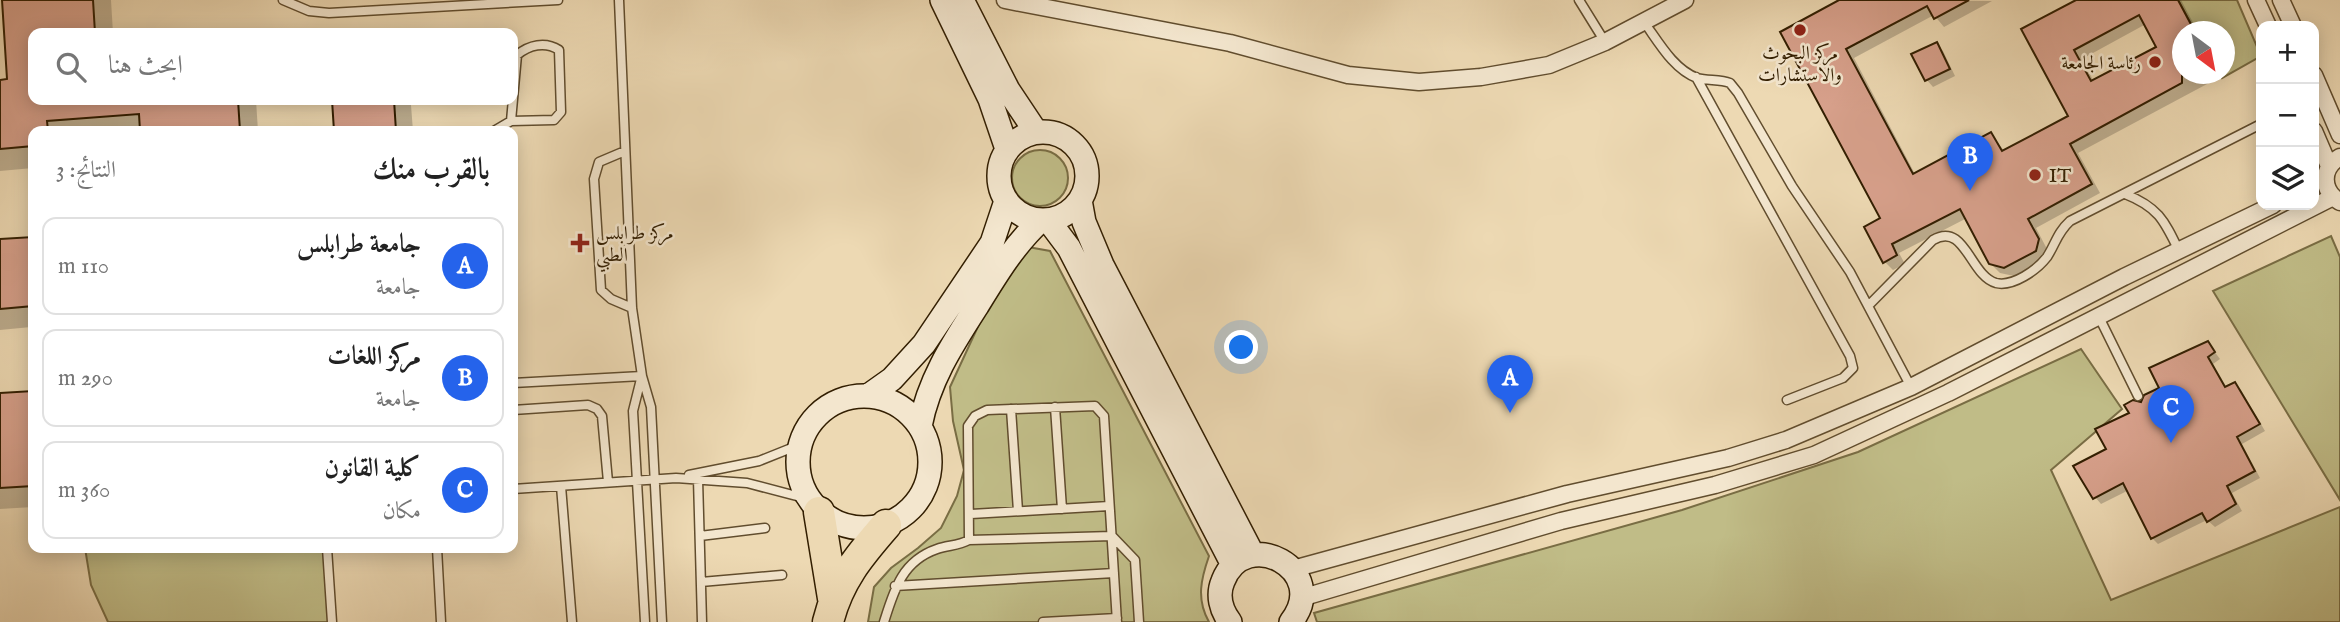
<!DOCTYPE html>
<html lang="ar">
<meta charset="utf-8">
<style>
:root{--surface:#fff;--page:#f2f2f2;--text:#222;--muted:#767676;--line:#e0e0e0;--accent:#2563eb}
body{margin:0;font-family:"IM FELL English",Amiri,serif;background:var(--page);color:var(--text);direction:rtl}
.controls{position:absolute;right:21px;top:21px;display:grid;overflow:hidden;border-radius:14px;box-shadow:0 4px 18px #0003}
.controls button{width:63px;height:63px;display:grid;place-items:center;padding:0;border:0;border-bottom:2px solid var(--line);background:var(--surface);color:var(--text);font:35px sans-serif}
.compass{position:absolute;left:2172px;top:21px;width:63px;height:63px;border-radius:50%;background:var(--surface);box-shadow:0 4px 18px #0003;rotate:148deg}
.you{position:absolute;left:1242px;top:348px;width:24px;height:24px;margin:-18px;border:5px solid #fff;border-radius:50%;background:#1a73e8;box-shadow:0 0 0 10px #1a73e833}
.badge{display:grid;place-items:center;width:46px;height:46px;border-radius:50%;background:var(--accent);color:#fff;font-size:23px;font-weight:700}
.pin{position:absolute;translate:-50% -58px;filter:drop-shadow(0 2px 4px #0008)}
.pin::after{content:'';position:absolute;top:37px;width:24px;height:21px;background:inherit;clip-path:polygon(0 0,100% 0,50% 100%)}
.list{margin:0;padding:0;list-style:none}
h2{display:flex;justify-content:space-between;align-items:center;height:91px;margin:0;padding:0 28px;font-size:30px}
h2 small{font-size:23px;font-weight:400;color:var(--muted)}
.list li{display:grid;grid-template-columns:46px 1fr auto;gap:21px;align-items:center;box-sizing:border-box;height:98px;margin:0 14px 14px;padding:0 14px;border:2px solid var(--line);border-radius:14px}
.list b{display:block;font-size:26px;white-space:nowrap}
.list p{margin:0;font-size:23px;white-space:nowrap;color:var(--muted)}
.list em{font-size:23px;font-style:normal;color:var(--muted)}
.icon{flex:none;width:38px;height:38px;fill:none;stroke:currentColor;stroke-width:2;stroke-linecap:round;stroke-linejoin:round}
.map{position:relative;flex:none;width:2340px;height:622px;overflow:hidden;direction:ltr}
.search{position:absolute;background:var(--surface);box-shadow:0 4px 18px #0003;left:28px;top:28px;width:490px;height:77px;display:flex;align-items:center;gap:18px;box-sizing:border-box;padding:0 24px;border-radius:14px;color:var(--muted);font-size:26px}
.panel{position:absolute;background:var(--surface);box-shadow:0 4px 18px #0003;left:28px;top:126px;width:490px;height:427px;border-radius:14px;direction:rtl}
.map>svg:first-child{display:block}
</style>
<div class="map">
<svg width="2340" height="622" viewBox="0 0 2340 622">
<rect width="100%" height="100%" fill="#edd9b3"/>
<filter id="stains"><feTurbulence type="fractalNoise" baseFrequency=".00286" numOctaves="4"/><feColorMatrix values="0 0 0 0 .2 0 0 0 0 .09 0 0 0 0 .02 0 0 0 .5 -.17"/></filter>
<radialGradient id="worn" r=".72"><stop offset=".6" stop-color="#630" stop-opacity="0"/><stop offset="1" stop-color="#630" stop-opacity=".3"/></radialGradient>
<path fill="#c0bc87" stroke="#796d44" stroke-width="2" d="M2178,0h59l24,56 -39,22 -2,-4h4v-42l-29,-1z
M1012 178a28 28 0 1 1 56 0a28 28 0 1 1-56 0Z
M2331,236l9,21v243l-127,-209z
M1028,247l22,4 159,305c-8,23 -13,43 0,66h-341l6,-35 17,-19 27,-20 23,-20 16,-32 7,-26 -11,-49 -3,-34 31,-67z
M2081,349l41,60 -71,61 60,130 229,-93v115h-1023l-3,-9 368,-103 176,-58z
M85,548h241l3,74h-221l-17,-37z"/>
<path fill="#0003" fill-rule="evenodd" d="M4,0h107l2,33h-80v67h223l2,31h-225v37l-33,3v-89l9,-1z
M1842,0l150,1 -48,26 -10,-12 -80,43 61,116 76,-40 14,18 65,-35 -46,-87 56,-30h101l17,32h-16v42h38l2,2 -144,77 22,40 -64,35 11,21 -3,11 -30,16 -14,-3 -10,-10 -23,-45 -68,35 6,11 -12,6 -9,-9 -2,-42 -100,-187zM2146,24l12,23 -64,35 -12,-23z
M1937,44l6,7 12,25 -22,11 -6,-7z
M334,100h72l5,5 2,26h-77z
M33,238v118l-2,-29 -31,3v-89z
M2208,343l12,16 -7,5 14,24 8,-4 6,6 24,41 -23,13 18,34 -28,15 10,18 -27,16 -8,-7 -49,24 -6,-6 -23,-48 -28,14 -6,-7 36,-83z
M33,393v114l-33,2v-114z"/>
<path fill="#d7a08b" stroke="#321e01" stroke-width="2" fill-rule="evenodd" d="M2,0h91l2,33h-62v67h205l2,31h-100l-1,-17 -92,7 1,10h-15v15l-33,3v-69l7,-1z
M1839,0h130l-35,19 -7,-13 -81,43 67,125 78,-42 11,19 66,-35 -47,-87 55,-29h102l17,32h-13v51l-112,61 22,40 -64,35 11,20 -3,12 -32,17 -15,-4 -29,-55 -68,35 5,11 -14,8 -19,-36 16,-9 -100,-186zM2139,15l17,32 -65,34 -17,-31z
M1937,42l13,27 -25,12 -14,-27z
M332,100h62l2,31h-62z
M33,237v69l-33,3v-70z
M2208,341l7,11 -7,5 17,30 10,-5 25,42 -23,13 18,34 -28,15 9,18 -29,18 -5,-9 -51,26 -28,-56 -30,16 -20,-33 33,-17 -11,-20 34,-16 -5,-8 9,-5 8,2 3,-7 15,-7 -10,-20z
M33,391v95l-33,2v-95z"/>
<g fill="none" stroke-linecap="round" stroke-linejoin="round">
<g stroke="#614d2e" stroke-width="11">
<path id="lane" d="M283,0l26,11 20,2 229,-13
M619,0l13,308 10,68 9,31 11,215
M1579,0l26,42
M1644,22c14,19 29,47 53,56 11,3 23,1 33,5l8,10 54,93 58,86 61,115
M1696,77l154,279 3,12 -10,10 -56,22
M494,131l17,-10 43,-1 7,-8 -2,-62c-14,-9 -30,-5 -42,5l-6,66
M625,151l-26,11 -5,17 7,111 10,9 21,9
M2125,194c33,13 39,26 54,57
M1869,305l64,-65c32,-19 37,36 63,43 17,4 41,-13 51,-26 9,-14 10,-24 23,-36l191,-97
M2098,315l40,81
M641,379l-8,32 12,211
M513,383l129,-7
M1055,407l7,102
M1011,409l7,102
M513,410l75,-5 9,4 5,7 6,66
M689,475l70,-14 40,-16
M698,479l4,143
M561,486l11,136
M513,489l163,-11 71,5 61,16
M971,514l138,-8
M700,536l65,-8
M969,540l143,-4 23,24 4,62
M327,548l5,74
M437,548l4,74
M701,582l81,-7
M895,586l219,-13
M884,622c10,-32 18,-61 53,-73 11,-4 21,-3 32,-9l-1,-114 7,-10 12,-6 108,-4 9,10 13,206
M1043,622l74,-4"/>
</g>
<g stroke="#614d2e" stroke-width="19">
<path id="street" d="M1005,0l225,43 118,32 71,7 62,-5 68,-12 56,-23 80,-42
M2256,0l12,26
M2281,0l12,26
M2314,75l26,60
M2314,131l15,35
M2340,202c-19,-12 -19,-34 0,-45
M1293,569l274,-75 161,-36 58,-18 125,-53 213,-110 149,-72
M1301,598l260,-77 154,-36 99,-30 134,-62 385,-196"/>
</g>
<g stroke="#321e01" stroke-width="26">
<path id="secondary" d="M942,0l48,99 17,50
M962,0l46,90 28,42
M999 176a44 44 0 1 1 88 0a44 44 0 1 1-88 0Z
M1080,200l4,22 18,43 151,290
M1048,220l21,28 164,317
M798 462a66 66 0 1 1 132 0a66 66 0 1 1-132 0Z
M868,396l24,-17 32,-35 68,-101 14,-42
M920,426c9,-46 32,-81 57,-120 19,-31 37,-61 64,-86
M1230,622c-9,-12 -13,-27 -7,-41 22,-57 109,-11 68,41"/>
</g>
<g stroke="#321e01" stroke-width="33">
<path id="highway" d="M819,512l14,86
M828,622c10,-41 31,-66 58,-97"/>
</g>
<use href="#lane" stroke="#f3e6ce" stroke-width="8"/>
<use href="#street" stroke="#f3e6ce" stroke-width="16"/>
<use href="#secondary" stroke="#f3e6ce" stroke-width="23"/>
<use href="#highway" stroke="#edd9b3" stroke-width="30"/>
</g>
<g fill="#8f2418" stroke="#f3e6ce" stroke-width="2.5">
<circle cx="1800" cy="30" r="7"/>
<circle cx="2155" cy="62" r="7"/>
<circle cx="2035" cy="175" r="7"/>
<path d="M576.5 232.5h7v7h7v7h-7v7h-7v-7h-7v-7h7z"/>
</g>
<g text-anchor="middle" stroke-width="5" stroke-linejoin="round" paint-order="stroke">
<g font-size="19" fill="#321e01" stroke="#f3e6ce" text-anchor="start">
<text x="1800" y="59" text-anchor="middle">مركز البحوث<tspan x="1800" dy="22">والاستشارات</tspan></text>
<text x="2141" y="69" text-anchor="end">رئاسة الجامعة</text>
<text x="2049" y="182">IT</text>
<text x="596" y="239">مركز طرابلس<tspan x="596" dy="22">الطبي</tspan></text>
</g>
</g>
<rect width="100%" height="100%" filter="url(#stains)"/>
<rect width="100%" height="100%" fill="url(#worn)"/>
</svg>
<div class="controls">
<button>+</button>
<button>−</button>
<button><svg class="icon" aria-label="layers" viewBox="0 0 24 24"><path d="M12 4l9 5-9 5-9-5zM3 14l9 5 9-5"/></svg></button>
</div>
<svg class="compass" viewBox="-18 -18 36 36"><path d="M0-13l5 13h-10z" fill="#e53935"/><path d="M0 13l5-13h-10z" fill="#767676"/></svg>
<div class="you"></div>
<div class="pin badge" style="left:1510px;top:413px">A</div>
<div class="pin badge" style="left:1970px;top:191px">B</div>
<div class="pin badge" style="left:2171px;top:443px">C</div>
<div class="search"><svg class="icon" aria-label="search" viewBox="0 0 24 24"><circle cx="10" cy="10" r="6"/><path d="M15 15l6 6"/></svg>ابحث هنا</div>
<section class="panel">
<h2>بالقرب منك<small>النتائج: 3</small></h2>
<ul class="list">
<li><span class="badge">A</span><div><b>جامعة طرابلس</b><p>جامعة</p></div><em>110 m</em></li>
<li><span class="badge">B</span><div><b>مركز اللغات</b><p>جامعة</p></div><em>290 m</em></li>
<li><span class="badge">C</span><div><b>كلية القانون</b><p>مكان</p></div><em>360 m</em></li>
</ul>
</section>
</div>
